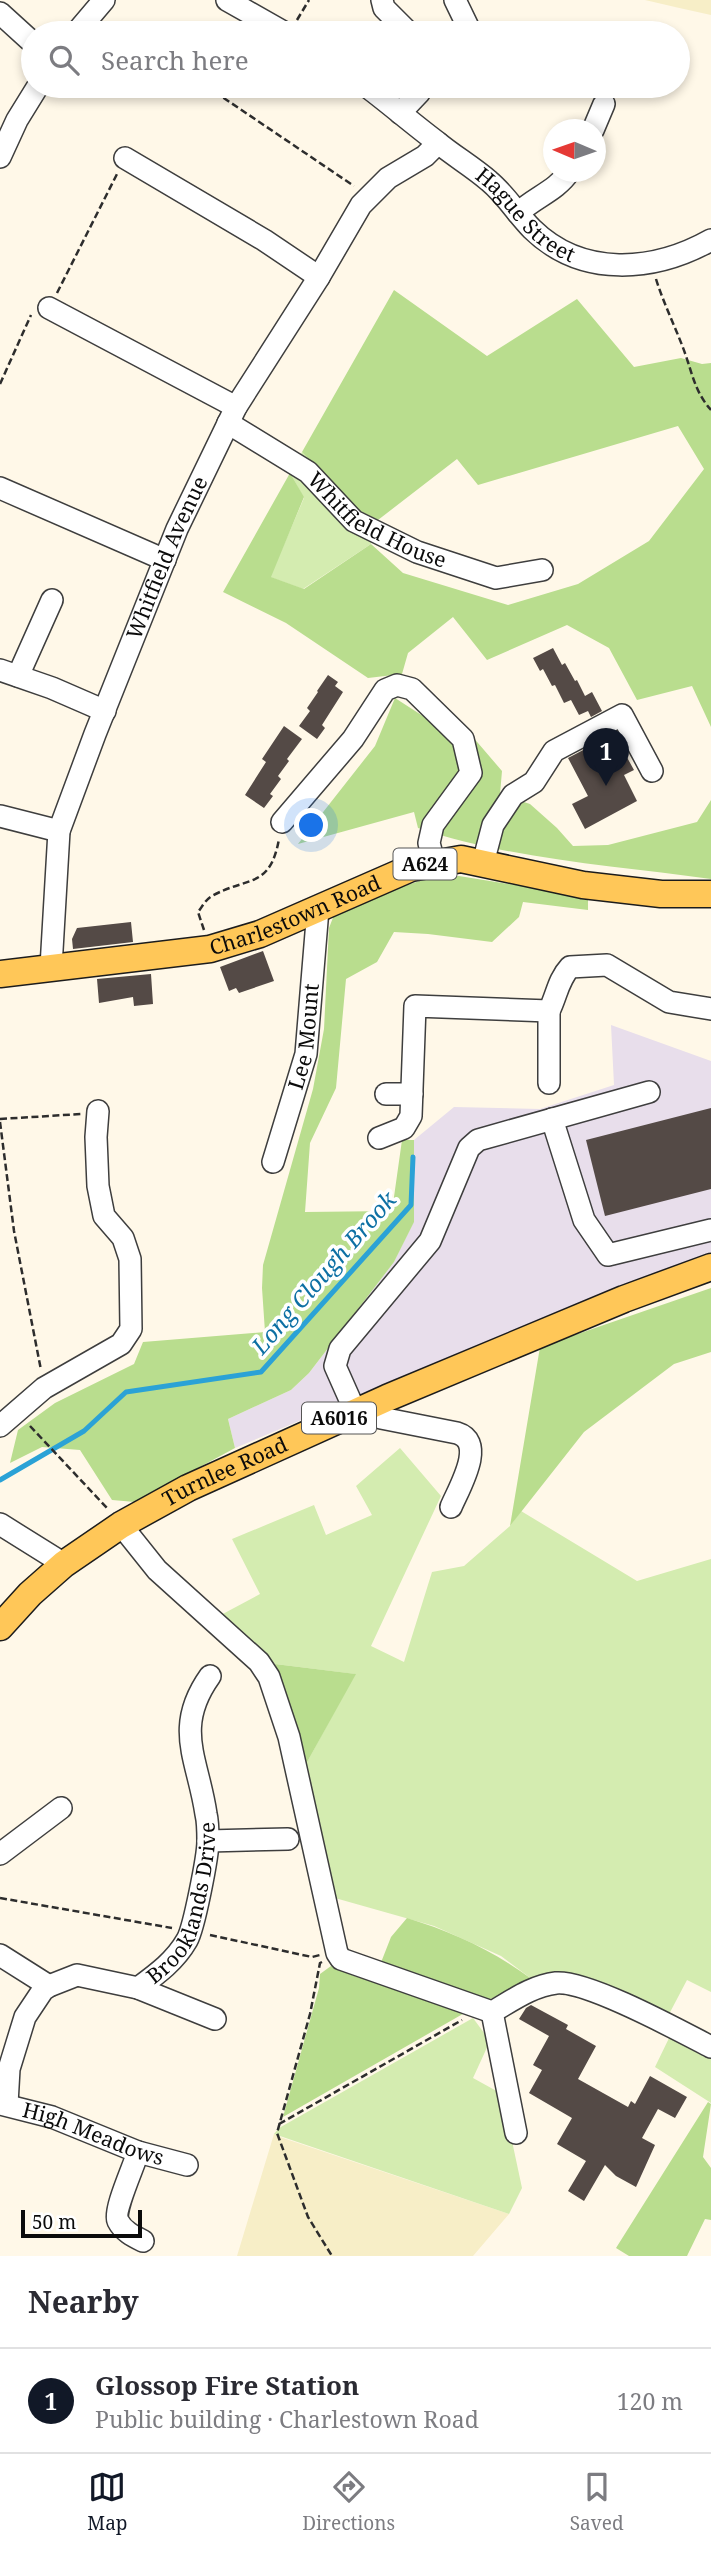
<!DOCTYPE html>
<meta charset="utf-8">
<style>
:root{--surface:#fff;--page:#f7f7f7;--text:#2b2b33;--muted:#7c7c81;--line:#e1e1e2;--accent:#111827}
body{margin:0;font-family:"Noto Serif",serif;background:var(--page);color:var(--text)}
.compass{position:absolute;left:543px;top:119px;width:63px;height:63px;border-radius:50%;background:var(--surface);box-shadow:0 4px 10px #0003;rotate:272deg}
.scale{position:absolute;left:21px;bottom:18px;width:121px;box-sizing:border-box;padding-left:7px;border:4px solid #0b0b0b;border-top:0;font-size:19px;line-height:24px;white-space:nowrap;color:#0b0b0b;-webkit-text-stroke:5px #fff;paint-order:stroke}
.you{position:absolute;left:312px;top:826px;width:24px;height:24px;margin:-18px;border:5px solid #fff;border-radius:50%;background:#1a73e8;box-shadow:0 0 0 10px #1a73e833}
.badge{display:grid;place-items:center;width:46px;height:46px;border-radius:50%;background:var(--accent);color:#fff;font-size:23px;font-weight:700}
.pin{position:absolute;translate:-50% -58px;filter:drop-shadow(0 2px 4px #0008)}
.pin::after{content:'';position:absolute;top:37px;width:24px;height:21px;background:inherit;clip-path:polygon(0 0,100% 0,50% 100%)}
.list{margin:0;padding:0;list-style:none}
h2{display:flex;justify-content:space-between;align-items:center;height:91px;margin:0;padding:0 28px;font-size:30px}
h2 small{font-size:23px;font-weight:400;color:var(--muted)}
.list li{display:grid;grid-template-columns:46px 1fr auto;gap:21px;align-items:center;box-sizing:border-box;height:105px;padding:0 28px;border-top:2px solid var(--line)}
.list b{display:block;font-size:26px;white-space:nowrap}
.list p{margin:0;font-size:23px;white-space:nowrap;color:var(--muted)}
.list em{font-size:23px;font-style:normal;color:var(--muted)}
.icon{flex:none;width:38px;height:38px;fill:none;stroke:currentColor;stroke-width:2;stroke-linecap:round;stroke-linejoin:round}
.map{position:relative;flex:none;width:711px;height:2256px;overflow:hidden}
.search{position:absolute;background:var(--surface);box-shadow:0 4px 10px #0003;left:21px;right:21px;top:21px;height:77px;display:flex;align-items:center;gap:18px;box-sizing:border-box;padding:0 24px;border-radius:38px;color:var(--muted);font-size:26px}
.sheet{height:196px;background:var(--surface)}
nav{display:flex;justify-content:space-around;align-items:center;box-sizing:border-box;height:98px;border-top:2px solid var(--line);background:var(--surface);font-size:19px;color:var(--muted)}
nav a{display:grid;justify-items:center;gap:4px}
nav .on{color:var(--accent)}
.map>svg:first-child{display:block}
</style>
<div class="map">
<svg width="711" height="2256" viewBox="0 0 711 2256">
<rect width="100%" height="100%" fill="#fff8e8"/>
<path fill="#e8deeb" d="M611,1025l100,36v191l-291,118 -185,78 -7,-29 63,-29 18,-17 85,-111 20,-41v-81l40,-33 86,2 74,-24z"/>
<path fill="#f7eec7" d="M645,0h66v15l-36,-8z
M274,2134l9,4 226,76 -36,42h-236z"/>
<path fill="#d4ecb0" d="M302,452l52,56 24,12 -7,24 -68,45 -33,-12 34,-79 -14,-25z
M400,1448l41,48 -70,150 33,16 28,-90 32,-6 46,-40 11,-15 116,70 74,-22v433l-24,-12 -20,38 -93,-44 -41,6 -32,-24 -67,-30 -99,-28 -29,-134 49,-90 -80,-10 -56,-48 41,-22 -28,-55 82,-34 12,30 46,-20 -16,-29z
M473,2018l17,23 -17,37 29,16 20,94 -13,26 -235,-80 5,-6z
M671,2034l40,20v49l-56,-36z"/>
<path fill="#b9dd8e" d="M394,290l93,66 90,-57 57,68 47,-9 21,6 9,-1v364l-19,-41 -55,14 -28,-52 -42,-23 -80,35 -34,-43 -45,36 -6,21 -34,4 -82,-55 -63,-31 67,-119 14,24 -33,80 33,12 67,-45 32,29 105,32 70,-21 71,-43 55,-72 -26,-43 -200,59 -21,-26 -79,61 -24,-12 -52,-56z
M395,698l45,29 32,9 30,35 -2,23 30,10 27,24 16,18 35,-1 89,-23 14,-22v79c-95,-13 -202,-20 -293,-51l-4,-16 -116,32 77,-98z
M459,876l106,17 23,7v10l-65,-8 -4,15 -27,25 -64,-8 -34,-2 -17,30 -31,17 -10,109 -26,55 -5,69 87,-1 10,-71h12v82l-20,40 -85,111 -18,17 -63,29 7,29 -100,54 -23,-2 -32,-50 -38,-3 -32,16 8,-33 37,-27 79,-39 9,-22 122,-10 -3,-44 1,-23 50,-176 11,-60 5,-101 5,-13 53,-23 41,-14z
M711,1288v64l-37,12 -90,68 -74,94 30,-179z
M275,1664l81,10 -50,90z
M407,1918c46,14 87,33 126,62l-45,20 -108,-35 11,-28z
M331,1966l23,10 114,35 -185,106 36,-129 1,-14z
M708,2102l3,2 -8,53 8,11v52l-6,-1 -18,37h-58l-13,-8z"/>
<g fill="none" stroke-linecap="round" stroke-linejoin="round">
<path stroke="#2ba2d6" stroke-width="5" d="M0,1480l84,-49 42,-39 135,-20 150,-167 2,-48"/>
</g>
<path fill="#544a46" d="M553,648l9,17 3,-2 10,18 2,-1 8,16 7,-4 10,19 -11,6 -3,-6 -9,4 -8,-15 -7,3 -9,-18 -3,1 -9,-17 -3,2 -7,-13z
M328,675l10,7 -3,4 8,6 -21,33 3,3 -8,11 -18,-13 11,-15 -3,-3 11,-16 -1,-1z
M284,726l18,13 -15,20 2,2 -11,15 3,3 -11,15 3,2 -9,12 -19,-13 21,-33 -4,-3z
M614,734l20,36 -10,5 13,26 -52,28 -13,-25 16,-8 -20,-38z
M131,922l2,20 -60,7 -1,-10 5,-11z
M263,951l11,30 -35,12 -3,-5 -7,3 -9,-24z
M151,974l2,30 -19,2 -1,-9 -34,6 -2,-24z
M711,1108v81l-106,27 -19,-76z
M531,2005l37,20 -2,4 30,17 -18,33 50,28 3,-6 4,3 15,-28 37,21 -12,21 -17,-9 -16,29 13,7 -19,42 -20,-11 -11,-11 -21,36 -16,-10 18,-30 -29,-17 15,-26 -43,-25 13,-23 -9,-5 16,-29 -30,-17 7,-11z"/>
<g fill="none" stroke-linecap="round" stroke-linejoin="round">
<g stroke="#3e3e3e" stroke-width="24">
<g id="minor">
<path d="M227,0l58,33"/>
<path d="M382,0l2,8 25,25"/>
<path d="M455,0l16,33"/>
<path d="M0,13l33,30"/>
<path d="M76,33l28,-33"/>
<path id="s1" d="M366,86c24,18 47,38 71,56 17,14 36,25 52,39 17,14 28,33 43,48 50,49 122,43 179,11"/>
<path d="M400,113l19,-20 4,-7"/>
<path d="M593,130l11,-26"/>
<path d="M0,157l17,-37 21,-34"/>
<path d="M125,158l139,82 55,37"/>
<path d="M518,213c17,-16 38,-22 51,-41"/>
<path d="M49,308l187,99"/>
<path id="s2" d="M228,423l80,49 46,49 63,31 79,26 46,-8"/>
<path d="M0,488l165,72"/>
<path d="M0,670l52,18 53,23"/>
<path d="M18,676l34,-76"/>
<path d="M0,816l59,15"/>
<path d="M282,822l71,-83 32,-49 12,-5 15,4 51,50 8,34 -38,52 -4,18 5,19"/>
<path d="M483,863l10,-38 20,-30 21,-13 20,-31 68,-36 30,56"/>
<path id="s3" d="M51,967l8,-136 36,-97 82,-205 59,-122 83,-130 42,-72 27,-27 37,-22 13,-13"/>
<path d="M549,1083v-72"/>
<path d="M386,1094h26"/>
<path d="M552,1119l32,101 24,35 103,-25"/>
<path d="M379,1138l25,-10 7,-12 4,-110 134,5c8,-16 9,-31 21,-44l37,-2 62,37 42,7"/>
<path id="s4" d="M273,1162l33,-108 12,-145"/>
<path d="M367,1406l4,8 10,4 76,15c30,9 2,55 -6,74"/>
<path d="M355,1411l-20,-45 5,-17 90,-108 39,-93 9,-8 171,-48"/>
<path d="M0,1426l44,-38 77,-44 10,-15 -1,-70 -7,-21 -19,-22 -6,-30 -2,-49 2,-26"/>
<path d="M0,1524l64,40"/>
<path d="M121,1525l36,45 102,92 10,15 20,60 48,216 4,6 151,53c21,-12 40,-26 64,-29 31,-3 124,48 155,64"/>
<path d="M208,1841l80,-2"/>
<path d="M0,1854l61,-46"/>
<path d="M0,1955l49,31"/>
<path id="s5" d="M138,1988c19,-14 37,-27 49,-48 7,-12 21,-84 21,-99 0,-9 0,-19 -2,-27 -8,-55 -33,-86 4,-138"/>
<path d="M492,2012l24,121"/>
<path id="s6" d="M0,2104l52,13 86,35 49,13"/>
<path d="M7,2104l2,-35 16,-52 18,-27 6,-4 28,-11 61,13 77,31"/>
<path d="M138,2152c-4,14 -25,59 -20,69 5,10 15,15 25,20"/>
</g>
</g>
<g stroke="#1c1c1c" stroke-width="29">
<g id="major">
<path id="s7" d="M0,974l210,-25 50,-15 151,-66 50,-9 122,26 78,9h50"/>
<path id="s8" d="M0,1627l30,-33 34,-30 57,-39 67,-37 199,-90 237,-99 87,-32"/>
</g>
</g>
<path stroke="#2d2d2d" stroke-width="2.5" stroke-dasharray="7 3.5" stroke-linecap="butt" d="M297,20l12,-20
M206,86l148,100
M656,279c8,26 21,51 30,77 7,21 10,37 25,54
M57,293l60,-119
M0,384l31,-69
M204,930l-6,-18c4,-5 8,-13 14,-16 36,-20 58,-7 67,-57
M0,1119l81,-5
M0,1122l14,109 27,139
M30,1426l77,82
M0,1898l172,30
M210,1935l102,22 8,-2
M322,1962l-2,1 -10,51 -33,119 31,84 24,39
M279,2124l183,-104"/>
<use href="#minor" stroke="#fff" stroke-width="21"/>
<use href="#major" stroke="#ffc758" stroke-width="26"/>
</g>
<g text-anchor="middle" stroke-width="7" stroke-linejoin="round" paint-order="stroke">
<g fill="#fff" stroke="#545454" stroke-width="2">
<rect x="393.5" y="848.5" width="63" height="31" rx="5"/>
<rect x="302" y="1402.5" width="74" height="31" rx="5"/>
</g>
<g font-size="19" font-weight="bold" fill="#0b0b0b">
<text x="425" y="871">A624</text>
<text x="339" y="1425">A6016</text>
</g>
<g font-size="21" fill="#0b0b0b" stroke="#fff">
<text dy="7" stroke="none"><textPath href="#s1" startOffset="206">Hague Street</textPath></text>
<text dy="7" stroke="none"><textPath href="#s2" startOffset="180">Whitfield House</textPath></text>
<text dy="7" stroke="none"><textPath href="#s3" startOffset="430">Whitfield Avenue</textPath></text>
<text dy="7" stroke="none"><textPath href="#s7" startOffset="303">Charlestown Road</textPath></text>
<text dy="7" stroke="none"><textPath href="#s4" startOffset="130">Lee Mount</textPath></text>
<text dy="7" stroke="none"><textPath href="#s8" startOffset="276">Turnlee Road</textPath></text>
<text dy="7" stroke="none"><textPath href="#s5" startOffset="102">Brooklands Drive</textPath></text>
<text dy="7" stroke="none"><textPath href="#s6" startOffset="98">High Meadows</textPath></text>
</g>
<g font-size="23" font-style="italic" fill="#0d70a4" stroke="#fff">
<text transform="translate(324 1273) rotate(-49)" y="8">Long Clough Brook</text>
</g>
</g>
</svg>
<svg class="compass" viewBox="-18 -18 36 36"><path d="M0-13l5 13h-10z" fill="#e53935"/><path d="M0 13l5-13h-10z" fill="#7c7c81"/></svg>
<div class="scale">50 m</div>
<div class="you"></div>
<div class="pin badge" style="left:606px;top:786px">1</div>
<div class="search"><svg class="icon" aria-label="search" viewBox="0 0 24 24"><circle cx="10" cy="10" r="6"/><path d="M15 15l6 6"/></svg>Search here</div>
</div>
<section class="sheet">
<h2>Nearby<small></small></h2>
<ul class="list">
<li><span class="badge">1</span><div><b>Glossop Fire Station</b><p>Public building · Charlestown Road</p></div><em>120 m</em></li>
</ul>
</section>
<nav>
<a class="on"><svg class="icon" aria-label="map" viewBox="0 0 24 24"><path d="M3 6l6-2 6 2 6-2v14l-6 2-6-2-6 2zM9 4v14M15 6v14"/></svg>Map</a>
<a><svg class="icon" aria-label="directions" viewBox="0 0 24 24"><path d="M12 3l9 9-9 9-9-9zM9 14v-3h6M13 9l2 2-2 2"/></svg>Directions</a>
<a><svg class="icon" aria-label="saved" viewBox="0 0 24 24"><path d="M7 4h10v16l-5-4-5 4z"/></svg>Saved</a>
</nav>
